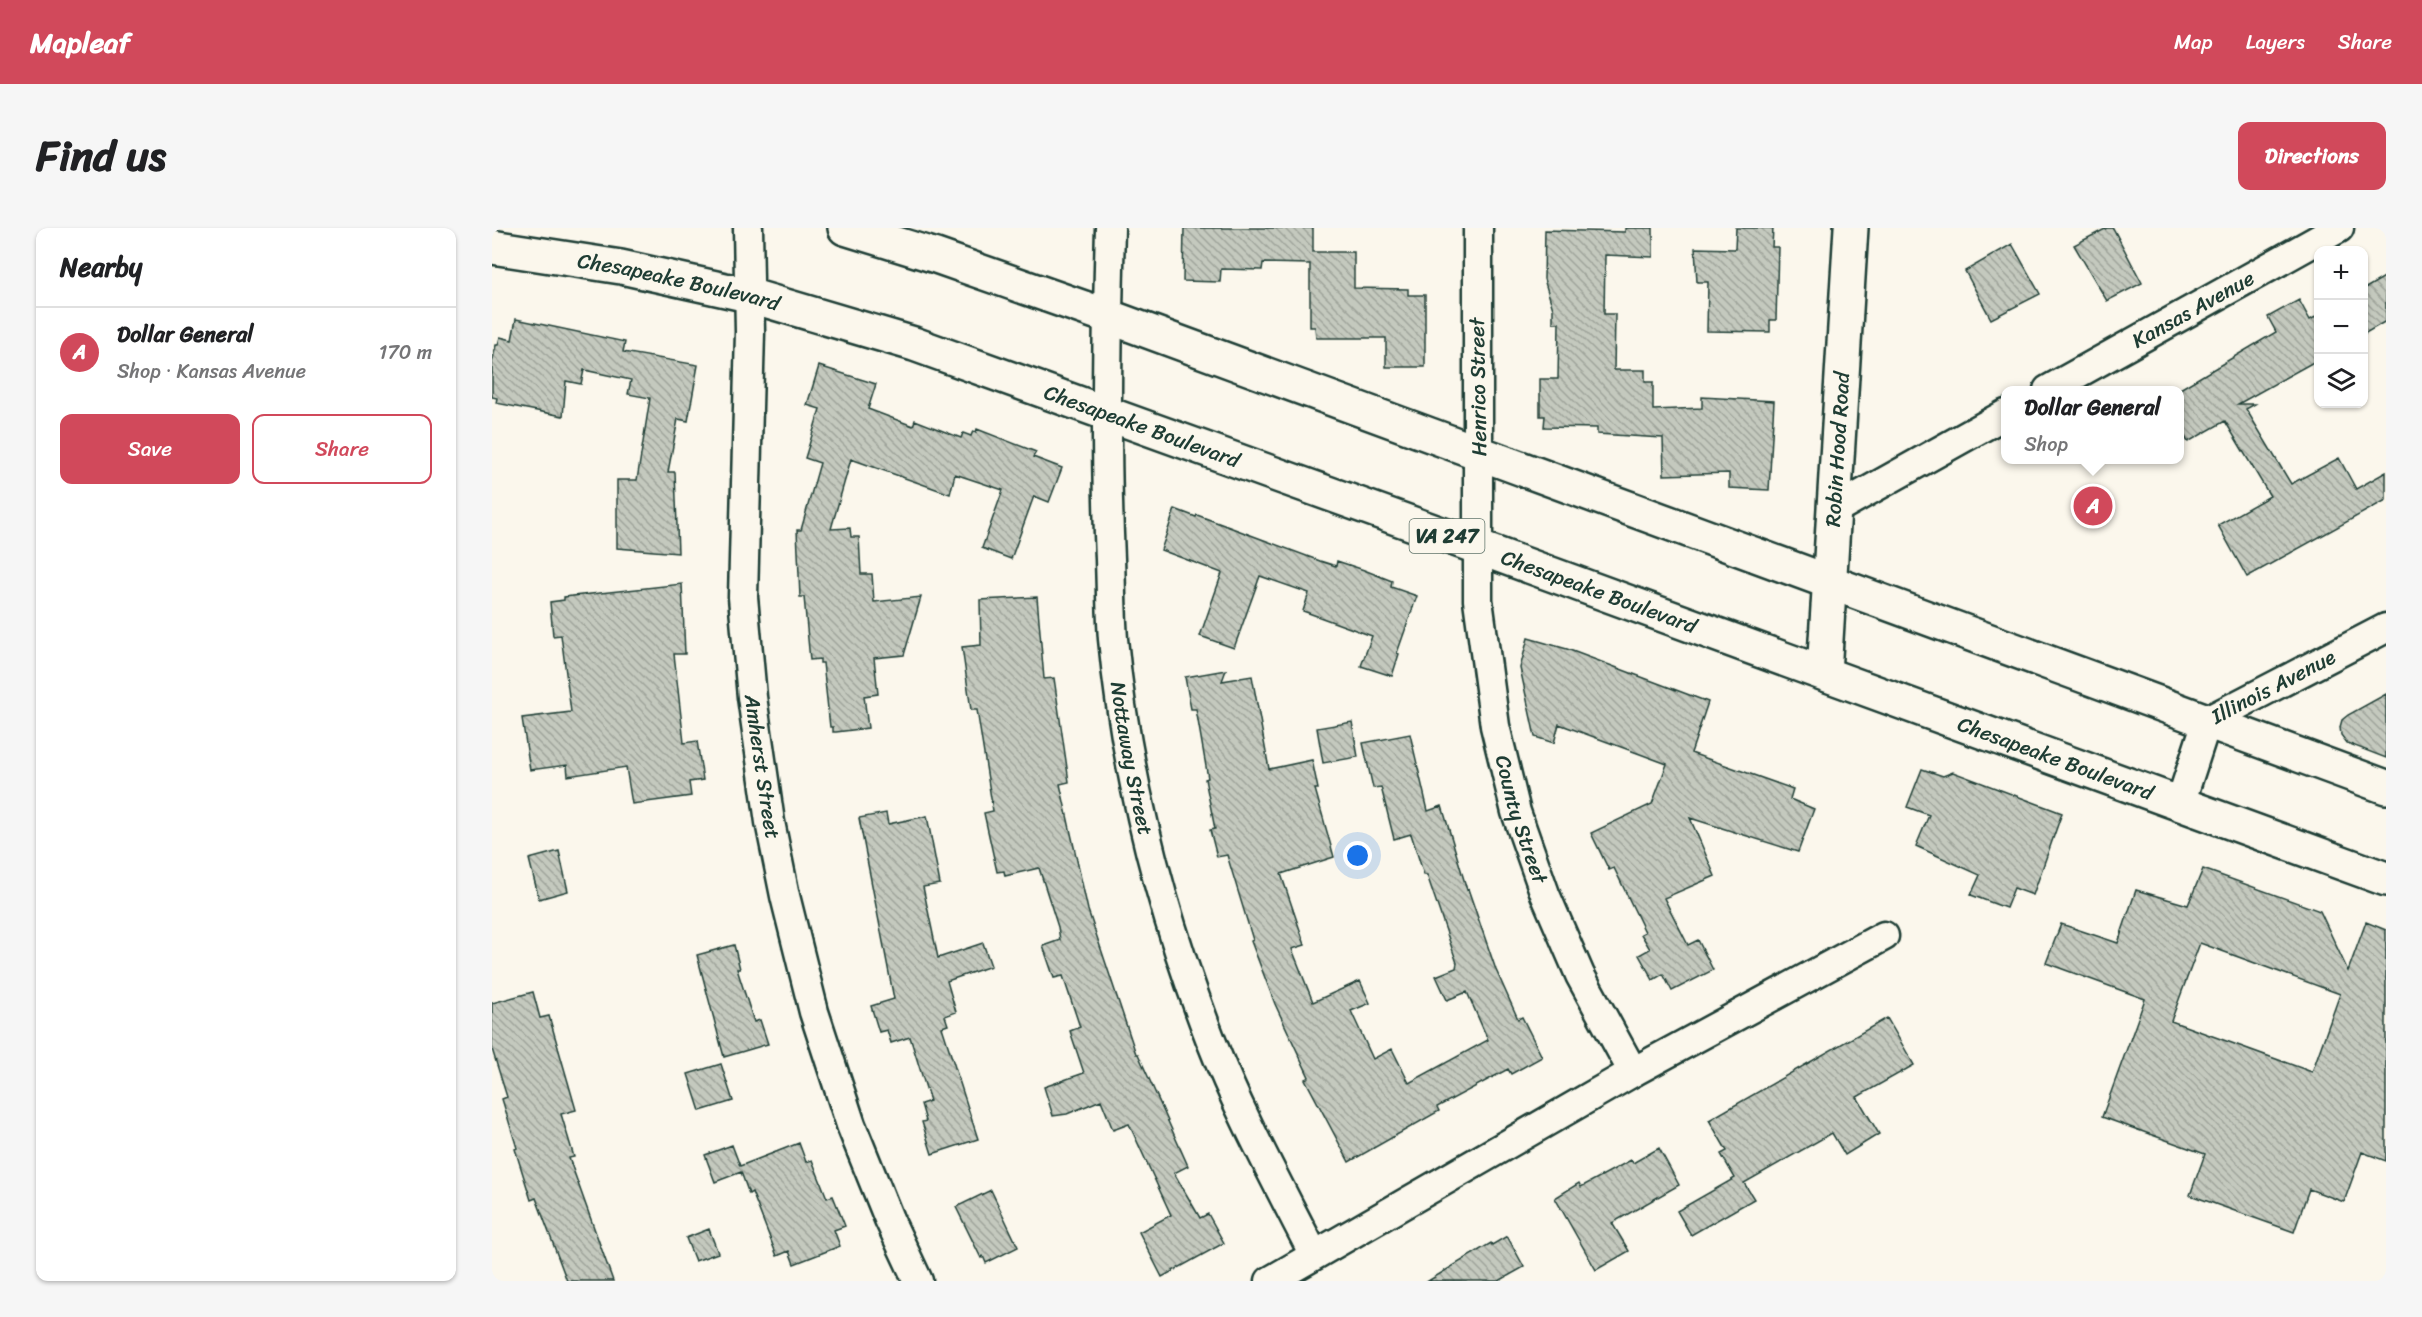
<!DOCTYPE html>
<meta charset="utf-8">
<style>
:root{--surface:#fff;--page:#f6f6f6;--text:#202124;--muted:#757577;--line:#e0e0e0;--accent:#d1495b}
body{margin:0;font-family:Sriracha,sans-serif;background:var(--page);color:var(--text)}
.controls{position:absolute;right:18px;top:18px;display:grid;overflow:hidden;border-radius:12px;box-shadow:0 2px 4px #0004}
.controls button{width:54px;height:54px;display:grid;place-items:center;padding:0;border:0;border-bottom:2px solid var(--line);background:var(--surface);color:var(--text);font:30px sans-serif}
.you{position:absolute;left:866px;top:628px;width:21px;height:21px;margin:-15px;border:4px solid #fff;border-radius:50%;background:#1a73e8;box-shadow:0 0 0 9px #1a73e833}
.badge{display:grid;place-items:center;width:39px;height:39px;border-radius:50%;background:var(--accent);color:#fff;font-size:20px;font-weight:700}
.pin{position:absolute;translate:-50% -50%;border:3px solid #fff;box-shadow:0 2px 6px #0006}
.popup{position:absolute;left:1509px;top:158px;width:183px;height:78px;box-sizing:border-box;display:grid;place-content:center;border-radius:12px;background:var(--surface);filter:drop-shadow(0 2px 4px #0005);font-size:20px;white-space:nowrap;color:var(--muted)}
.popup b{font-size:22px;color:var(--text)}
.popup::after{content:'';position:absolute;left:50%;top:100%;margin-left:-12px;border:12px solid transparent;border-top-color:var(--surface)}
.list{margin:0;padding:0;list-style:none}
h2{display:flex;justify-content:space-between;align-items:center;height:78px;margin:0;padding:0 24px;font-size:26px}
h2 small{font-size:20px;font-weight:400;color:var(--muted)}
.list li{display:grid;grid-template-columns:39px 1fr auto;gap:18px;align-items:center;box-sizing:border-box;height:90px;padding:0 24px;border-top:2px solid var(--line)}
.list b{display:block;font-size:22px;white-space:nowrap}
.list p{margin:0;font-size:20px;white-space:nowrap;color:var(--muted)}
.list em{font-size:20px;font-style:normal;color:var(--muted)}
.actions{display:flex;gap:12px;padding:18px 24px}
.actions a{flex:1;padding:14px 0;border:2px solid var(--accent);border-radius:12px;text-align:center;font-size:21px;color:var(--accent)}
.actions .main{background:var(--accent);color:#fff}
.icon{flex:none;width:33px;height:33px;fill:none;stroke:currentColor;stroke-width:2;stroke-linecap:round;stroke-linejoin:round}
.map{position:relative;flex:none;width:1894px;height:1053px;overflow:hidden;border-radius:12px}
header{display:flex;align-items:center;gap:36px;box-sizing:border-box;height:84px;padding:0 30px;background:var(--accent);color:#fff}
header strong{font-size:28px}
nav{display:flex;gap:33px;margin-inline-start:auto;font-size:21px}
.intro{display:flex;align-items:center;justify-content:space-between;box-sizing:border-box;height:144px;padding:0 36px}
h1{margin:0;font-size:42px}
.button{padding:15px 27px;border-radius:12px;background:var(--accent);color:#fff;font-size:21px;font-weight:700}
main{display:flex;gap:36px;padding:0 36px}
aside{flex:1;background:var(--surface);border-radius:12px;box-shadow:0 2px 4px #0004}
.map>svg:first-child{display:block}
</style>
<header>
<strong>Mapleaf</strong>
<nav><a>Map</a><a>Layers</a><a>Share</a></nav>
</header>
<div class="intro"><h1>Find us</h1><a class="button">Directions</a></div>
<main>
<aside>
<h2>Nearby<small></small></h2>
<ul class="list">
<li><span class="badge">A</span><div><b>Dollar General</b><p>Shop · Kansas Avenue</p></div><em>170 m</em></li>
</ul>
<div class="actions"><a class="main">Save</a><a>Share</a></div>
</aside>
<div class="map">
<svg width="1894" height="1053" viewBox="0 0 1894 1053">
<defs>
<pattern id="building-back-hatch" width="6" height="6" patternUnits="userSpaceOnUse" patternTransform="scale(1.5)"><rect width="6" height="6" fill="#c4c9be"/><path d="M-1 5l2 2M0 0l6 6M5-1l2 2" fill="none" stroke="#9fa49b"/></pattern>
</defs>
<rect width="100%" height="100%" fill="#fbf7ec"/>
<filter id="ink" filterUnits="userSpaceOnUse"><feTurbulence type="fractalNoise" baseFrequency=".0167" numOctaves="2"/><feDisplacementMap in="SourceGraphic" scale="12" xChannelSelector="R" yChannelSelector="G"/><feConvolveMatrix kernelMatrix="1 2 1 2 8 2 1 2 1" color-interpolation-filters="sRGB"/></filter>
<g filter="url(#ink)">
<path fill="url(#building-back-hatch)" stroke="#1f3d34" stroke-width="1.5" fill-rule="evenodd" d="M692,0h129v24h41v36l54,1v6h17v72h-39v-29h-70l-1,-11h-5v-63l-47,-1 -1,7 -41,-1 -1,13 -37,-1z
M1133,0h28v29l-48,-2 -1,59h11l-1,56h31v12h8v28l49,-2v-11l72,4 -5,89 -40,-2v-15l-65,2 -1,-37 -66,-4v-6l-53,-1 1,-11h-5v-37h18l1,-56h-6v-14l-9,-30 1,-49 80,2z
M1244,0h37l-1,19h6l-2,73h-6v12l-63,-1 1,-49h-11l-2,-34 40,1z
M1615,0h6l29,55 -35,18 -33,-56z
M1520,16l28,50 -49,25 -26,-48z
M1894,48v45l-22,13v-45z
M1807,72l11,20 9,-5v44l-81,45h17l-9,5 45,75 48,-26 17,31 30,-17v28l-139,77 -29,-52 52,-29 -45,-75 -37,21 -8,-13v-40l96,-57 -8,-15z
M24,91l109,23 -2,10 75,13 -10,56 -10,-2 -10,53h7l3,81 -61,-5v-68h20l13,-82 -22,-4 3,-14 -47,-10 -3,14 -15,-3 -3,35 -67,-13 1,-5 -5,-1v-34l4,-18h2l2,-8 12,3z
M327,138l57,18 -8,25 45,17 2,-6 46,18 2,-5 8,3 2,-5 3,1 1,-3 59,23 -3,5 29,11 -13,34 -15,-6 -23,63 -29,-11 21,-58 -48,-16 -5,20 -99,-35 -20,70 19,-1 1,9h8l2,37h11l2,28 47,-5 -17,58 -30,3 4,36 -14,2 4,32 -32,4h-3v-5h-3l-7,-64h-3v-4l-10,1 -6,-63h-4l-3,-67h4l19,-67 -15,-5 15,-49 -13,-4z
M683,281l21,8 1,-2 123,46 16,5 1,-5 27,9 28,11 -1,6 26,9 -20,57 2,1 -7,22 -31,-10 11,-30 -69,-25 6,-18 -49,-17 -26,72 -34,-12 22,-63 -61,-23z
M190,356l3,70h-11l10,89 13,-2 6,39 -14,2 2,14 -59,8 -6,-37 -58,9 -1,-11 -37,5 -8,-52 49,-6 -10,-77 -8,1 -3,-34 14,-2v-3z
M545,369l7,82 10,-1 15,104 -9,2 28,126 48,144h2l50,112 -14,7 26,45 8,-4 16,29 -62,34 -23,-45 32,-17 -42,-91 -16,6 -12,-30 -34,14 -14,2 -9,-29 40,-14 -14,-42 10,-4 -17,-51 -9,2 -11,-32 17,-6 -2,-13 -19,-59 -34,8 -1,-5 -7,1 -13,-59 9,-2 -16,-101h-6l-9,-63 19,-2 -1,-45z
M1036,410l39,11 141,53 -17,51 102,36 -3,10 24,10 -16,43 -108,-34 25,58 -51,22 24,47 10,-5 15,30 -41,21 -9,-17 -10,6 -14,-25 11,-6 -9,-15 4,-2 -31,-64 -5,2 -18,-37 61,-29 15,-40 -108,-40 -5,19 -19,-6 -15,-69z
M734,442l-4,11 30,-5 17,93 43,-9 6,29h-3l19,68 -53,17 24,71 -13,4 21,53 47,-21 10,22 -19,8 22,48 19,-10 17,34 79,-43 -21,-48 -20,8 -11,-24 20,-8 1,-5 -30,-88h-3l-13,-41 -17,5 -13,-52 -8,1 -10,-45 47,-9 18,77 14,-5 25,84 1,-1 28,81 22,49 4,-2 20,40 -31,17 -3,-5 -71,38 2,4 -90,51 -44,-83 4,-2 -34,-73 -24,-63 2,-1 -26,-85 -10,2 -7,-27 5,-1 -10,-50 3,-1 -12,-69h-5l-6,-32z
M1894,466v64l-39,-15 -6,-8 -1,-8 2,-7 6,-5z
M860,494l6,35 -35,6 -6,-35z
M1430,541l21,7 10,-4 109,41 -29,82 -19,-7 -8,20 -35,-13 9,-20 -64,-29 13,-31 -22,-8z
M394,585l2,11 39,-8 13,68 -17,3 15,71 45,-15 8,23 -44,15 9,31 -11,4 3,9 -6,2 36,112 -46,15 -10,-32 4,-1 -5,-17 9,-3 -20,-64 -19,6 -4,-13 -8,2 -8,-26 23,-7 -35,-181z
M67,623l9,40 -29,8 -10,-40z
M1711,641l117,42 28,60 18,-49 20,8v231l-24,-9 -18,50 -35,-13 -15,43 -104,-37 15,-41 -103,-37 43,-118 -99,-36 15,-39 57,19 18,-53 52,15zM1708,715l140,51 -28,78 -141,-51z
M242,717l6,24h-3l17,53 6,-2 8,24 -44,13 -27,-102z
M41,764l7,26 9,-2 27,94 -15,4 13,43 -5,1 44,123h-46l-31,-83 -5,2 -16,-51 2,-1 -15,-49 5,-2 -15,-48v-46z
M1395,790l27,47 -57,32 22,37 -34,21 -13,-22 -88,50 10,16 -63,36 -14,-24 58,-33 -14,-24 6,-3 -18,-31z
M229,836l12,37 -33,10 -12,-37z
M307,915l7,19 6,-2 15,38 6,-2 12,30 -11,4 6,16 -46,18 -5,-13 -12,5 -25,-64 -3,2 -8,-22 -26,10 -10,-27 27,-10 8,21z
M1167,920l20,37 -67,38 17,28 -33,19 -41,-72 24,-15 2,4 50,-27 2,3z
M499,962l27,57 -32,16 -3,-7 -2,2 -25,-51z
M217,1001l9,24 -23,8 -9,-23z
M1015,1008l17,31 -25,14h-71l63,-38 1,2z"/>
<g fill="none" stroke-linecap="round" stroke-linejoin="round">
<g stroke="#1f3d34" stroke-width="33">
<g id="street">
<path id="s1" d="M256,0l2,104 -7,265 9,100 18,125 15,74 29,116 37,113 38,94 29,62"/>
<path id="s2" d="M618,0c-3,111 -5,221 0,331 1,27 1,54 3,80 13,136 48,272 97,399 29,75 68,146 104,217"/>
<path id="s3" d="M986,0v372l17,126 21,86 29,82 35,81 53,97"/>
<path id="s4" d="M1556,162l291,-162"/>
<path d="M1342,282l172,-96"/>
<path id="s5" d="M1688,576l27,-83 179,-93"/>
<path d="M778,1053l363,-209 251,-136"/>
</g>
</g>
<g stroke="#1f3d34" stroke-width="38">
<g id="secondary">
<path id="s6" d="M1332,445l27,-445"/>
</g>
</g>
<g stroke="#1f3d34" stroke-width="38">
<g id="primary">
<path d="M353,0l91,28 171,60 1279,471"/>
<path id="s7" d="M0,19l129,20 127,28 166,49 563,203 909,332"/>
</g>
</g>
<use href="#street" stroke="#fbf7ec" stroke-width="28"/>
<use href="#secondary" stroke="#fbf7ec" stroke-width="33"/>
<use href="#primary" stroke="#fbf7ec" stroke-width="33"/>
</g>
</g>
<g text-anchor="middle" stroke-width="4.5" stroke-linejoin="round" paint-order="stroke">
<rect fill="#fbf7ec" stroke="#61756b" stroke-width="1.5" x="917.5" y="291" width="75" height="34" rx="4.5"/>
<g font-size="20" font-weight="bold" fill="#1f3d34">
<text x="955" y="315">VA 247</text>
</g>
<g font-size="21" fill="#1f3d34" stroke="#fbf7ec">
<text dy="7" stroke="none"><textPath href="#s7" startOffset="190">Chesapeake Boulevard</textPath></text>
<text dy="7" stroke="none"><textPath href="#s4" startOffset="166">Kansas Avenue</textPath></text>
<text transform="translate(986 159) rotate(-91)" y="7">Henrico Street</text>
<text dy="7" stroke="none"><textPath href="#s7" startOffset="676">Chesapeake Boulevard</textPath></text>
<text dy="7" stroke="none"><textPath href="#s6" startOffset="224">Robin Hood Road</textPath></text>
<text dy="7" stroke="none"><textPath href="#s7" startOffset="1162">Chesapeake Boulevard</textPath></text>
<text dy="7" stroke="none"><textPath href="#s5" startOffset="162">Illinois Avenue</textPath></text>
<text dy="7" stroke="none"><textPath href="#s2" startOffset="532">Nottaway Street</textPath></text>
<text dy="7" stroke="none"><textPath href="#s7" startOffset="1648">Chesapeake Boulevard</textPath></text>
<text dy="7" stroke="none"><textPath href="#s1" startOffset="540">Amherst Street</textPath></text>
<text dy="7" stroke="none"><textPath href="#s3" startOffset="596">County Street</textPath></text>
</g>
</g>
</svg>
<div class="controls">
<button>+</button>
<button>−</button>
<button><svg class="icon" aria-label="layers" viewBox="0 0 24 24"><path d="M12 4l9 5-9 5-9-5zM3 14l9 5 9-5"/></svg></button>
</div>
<div class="you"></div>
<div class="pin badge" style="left:1601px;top:278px">A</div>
<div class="popup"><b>Dollar General</b>Shop</div>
</div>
</main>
